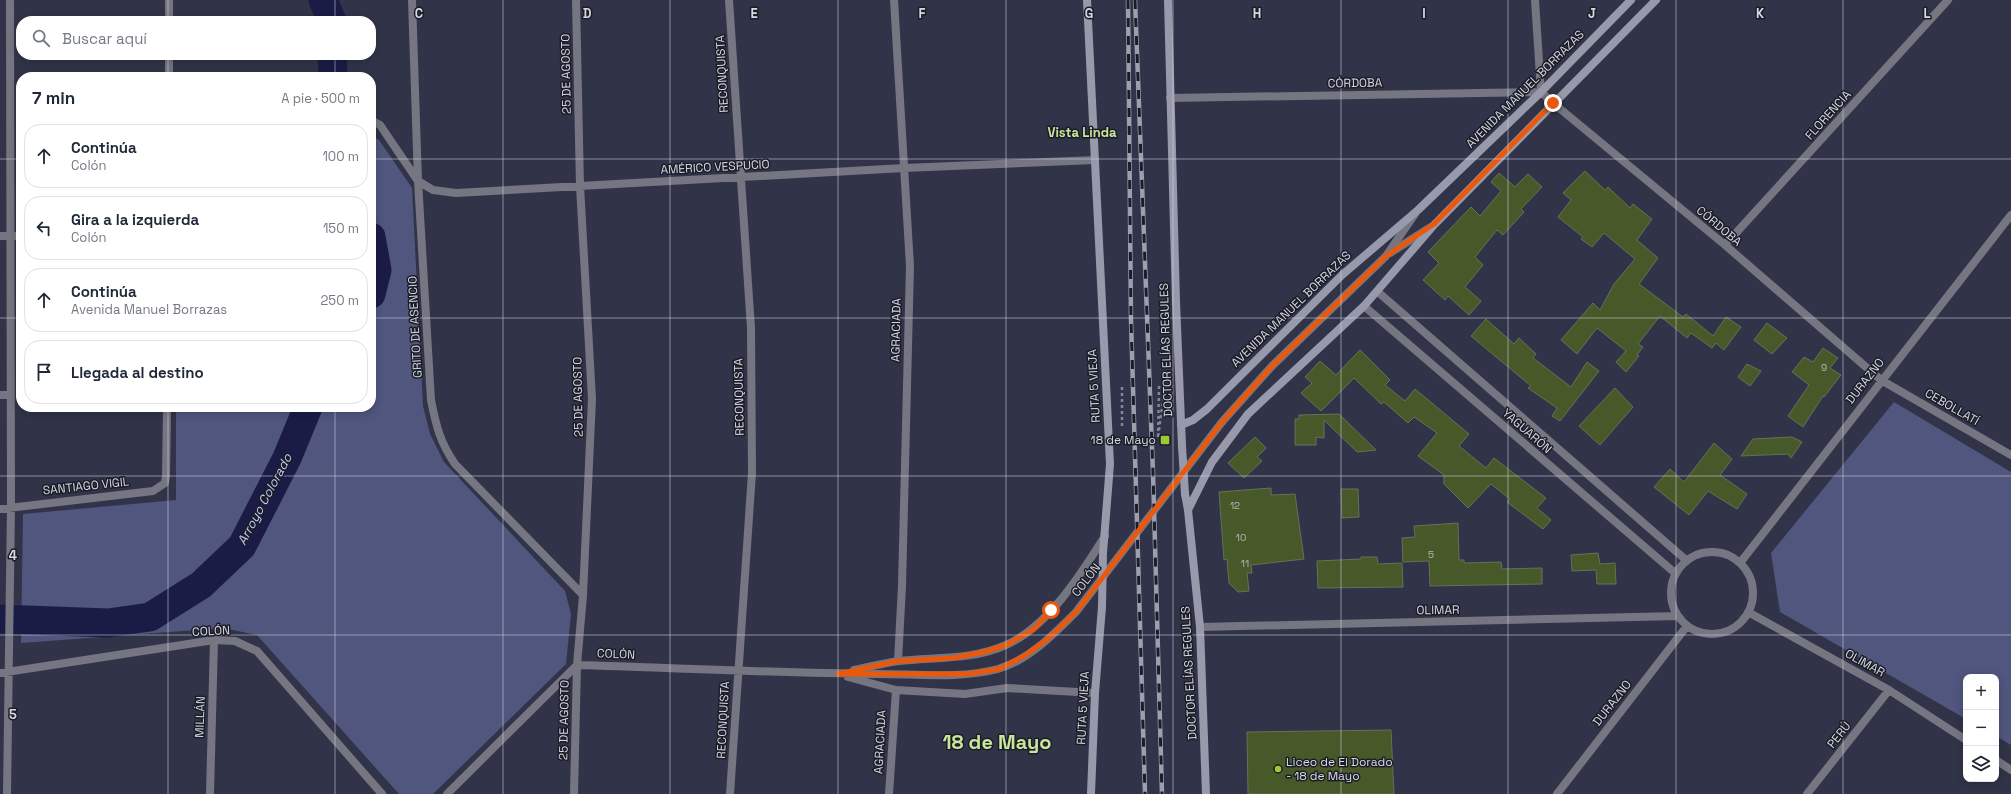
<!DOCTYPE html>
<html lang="es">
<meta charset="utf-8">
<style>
:root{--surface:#fff;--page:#f6f6f7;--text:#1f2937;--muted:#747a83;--line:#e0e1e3}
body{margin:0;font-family:"Space Grotesk",sans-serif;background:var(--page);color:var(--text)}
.controls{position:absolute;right:12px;bottom:12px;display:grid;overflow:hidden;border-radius:8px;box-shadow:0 2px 10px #0003}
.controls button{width:36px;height:36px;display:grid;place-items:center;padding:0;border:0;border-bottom:1px solid var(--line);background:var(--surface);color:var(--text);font:20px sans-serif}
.stop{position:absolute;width:12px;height:12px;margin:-9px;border:3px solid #ea580c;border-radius:50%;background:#fff}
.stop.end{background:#ea580c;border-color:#fff;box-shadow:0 1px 4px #0008}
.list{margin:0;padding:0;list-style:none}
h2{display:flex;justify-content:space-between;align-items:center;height:52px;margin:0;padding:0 16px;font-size:17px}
h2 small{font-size:13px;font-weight:400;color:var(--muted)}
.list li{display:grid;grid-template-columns:26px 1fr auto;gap:12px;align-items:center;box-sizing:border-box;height:64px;margin:0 8px 8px;padding:0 8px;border:1px solid var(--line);border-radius:16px}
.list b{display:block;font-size:15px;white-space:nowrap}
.list p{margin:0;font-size:13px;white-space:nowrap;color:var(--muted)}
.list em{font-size:13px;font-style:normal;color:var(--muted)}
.icon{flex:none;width:22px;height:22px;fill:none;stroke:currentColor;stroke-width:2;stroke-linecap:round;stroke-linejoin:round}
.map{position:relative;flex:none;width:2011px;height:794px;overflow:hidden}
.search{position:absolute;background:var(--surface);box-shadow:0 2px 10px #0003;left:16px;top:16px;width:360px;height:44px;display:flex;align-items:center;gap:10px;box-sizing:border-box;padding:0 14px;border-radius:16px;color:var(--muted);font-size:15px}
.panel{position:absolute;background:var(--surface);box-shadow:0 2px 10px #0003;left:16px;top:72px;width:360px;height:340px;border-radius:16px}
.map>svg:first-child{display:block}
</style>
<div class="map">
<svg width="2011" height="794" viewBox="0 0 2011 794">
<rect width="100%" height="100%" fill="#313448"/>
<path fill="#51567e" d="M371,135l8,5 33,48 11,218 7,28 14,28 121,129 6,23 -5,50 -133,130h-34l-142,-159 -34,-7 -202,15 2,-129 153,-14v-93h195z
M1894,402l117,70v273l-15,-9v-59h-30v42l-186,-107 -9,-59z"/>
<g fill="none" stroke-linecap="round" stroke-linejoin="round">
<path stroke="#1b1c46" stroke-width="29" d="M323,0l9,21
M332,55l1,22
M371,237l6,33 -6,24
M0,619l108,4 42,-6 51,-32 41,-39 45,-88 21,-51"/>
</g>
<path fill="#475928" stroke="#677059" d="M1585,171l20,19 3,-3 22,21 3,-4 19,15 -15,21 21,18 -19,26 44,33 3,-3 27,22 13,-19 15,10 -17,23 -8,-7 -4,5 -21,-15 -4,5 -27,-22 -22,28 5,3 -6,8 2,1 -13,16 -10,-10 10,-11 -29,-23 -20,26 -16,-14 32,-37 7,7 14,-26 21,-25 -31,-26 -12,14 -11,-8 2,-2 -25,-20 13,-17 -8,-7z
M1499,173l16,14 13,-13 14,13 -21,22 3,3 -21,23 -6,-5 -22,27 8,8 -18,22 16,14 -12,14 -21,-19 -3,4 -22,-20 16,-17 -11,-11 43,-45 9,9 21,-25 -10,-9z
M1486,319l28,25 5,-6 17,16 -3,4 38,29 16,-25 12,9 -39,50 -8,-5 5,-8 -29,-20 3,-2 -60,-50z
M1767,323l20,15 -15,16 -18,-14z
M1823,348l15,10 -8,10 11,7 -17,22 -1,-1 -20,31 -15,-11 21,-31 -17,-13 12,-15 9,5z
M1360,350l30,30 -5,5 20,16 10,-12 54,45 -10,12 27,22 8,-10 52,40 -9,10 14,12 -8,9 -36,-27 3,-3 -19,-15 -23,24 -24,-24v-9l-26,-19 19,-23 -23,-16 -6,6 -24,-21 -3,2 -27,-26 -33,33 -20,-18 11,-10 -7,-6 15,-16 16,14z
M1747,364l14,7 -11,15 -12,-9z
M1615,388l18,19 -33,38 -21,-19z
M1339,414l37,36 -19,2 -33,-32v18l-8,-1v8h-21v-26h4v-4z
M1255,437l11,11 -9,9 5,4 -18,17 -16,-15z
M1792,437l10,5 -11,16 -3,-4 -47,2 12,-17z
M1714,443l18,16 -12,16 27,19 -10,15 -29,-18 -19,24 -35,-28 16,-18 14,13z
M1271,488v7l24,-1 9,65 -53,6 1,8h-5l2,18 -11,1 -9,-9 -2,-24 -3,1 -5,-68z
M1341,489h17l1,28 -17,1z
M1458,523l1,37h5v3l37,-1 1,7 40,-1v16l-112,2 -1,-25 -26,1 -1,-24 13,-1 -1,-11z
M1598,553l2,11 15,-1 1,21h-19l-1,-14 -24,1 -1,-16z
M1361,557h16l1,7 24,-1 1,24 -85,1 -1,-27 44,-2z
M1391,730l3,64h-146l-1,-62z"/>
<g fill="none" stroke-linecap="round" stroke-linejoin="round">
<path stroke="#838696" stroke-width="2.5" stroke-dasharray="3 3" stroke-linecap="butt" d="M1159,386l-1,52 7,-53h4
M1122,426v-42"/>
<path stroke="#757681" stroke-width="8" d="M169,0v21
M412,0l6,181 13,219c5,26 9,42 24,64l128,131
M729,0l22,328 1,145 -22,321
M894,0l16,266 -8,320 -4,75
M1535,0l6,92 12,11 172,142 156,135 130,75
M169,55v22
M1170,98l371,-6
M371,120l9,5 38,56 15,9 23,3 448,-25 191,-8
M0,236h21
M1725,245l223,-245
M1390,253l41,-26
M1378,292l308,268
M1364,306l311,267
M0,395h10
M0,509l153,-18 12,-8 1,-7 1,-69
M1671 593a41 41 0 1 1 82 0a41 41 0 1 1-82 0Z
M1740,563l271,-348
M1748,612l141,78 77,50
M1200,627l478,-11
M854,670c15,-3 30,-7 45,-9 36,-4 74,-1 107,-16 43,-19 75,-71 99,-109
M0,673l214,-33 21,1 22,10 125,143
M848,677l48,13 69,4 42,-6 88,5
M1996,760l15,10
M7,794l4,-287 -1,-507
M210,794l4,-154
M447,794l130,-129c100,3 200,8 300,9 40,0 83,5 121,-5 31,-9 56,-35 78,-57l146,-190 50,-56 114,-110 29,-42
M574,794l3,-129 6,-70 9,-196 -12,-213 -4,-186
M889,794l7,-104
M1557,794l130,-168
M1807,794l82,-104"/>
<path stroke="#989aab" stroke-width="8" d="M1087,0l23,464 -7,89
M1168,0l8,302 6,144
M1181,425l12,-5 14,-11 135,-134 76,-65 123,-118 90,-92
M1185,494l3,16 12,117 6,167
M1188,510l24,-48 36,-48 116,-108 70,-81 222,-225
M1091,794l4,-101 7,-86"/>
<g stroke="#9d9faf" stroke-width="4.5">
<path id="rail" d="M1128,0l3,320 14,474
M1135,0l18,473 9,321"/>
</g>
<use href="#rail" stroke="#1b1d26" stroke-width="3" stroke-dasharray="9" stroke-linecap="butt"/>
<path stroke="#989aab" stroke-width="8" d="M1182,446l3,48
M1102,607l1,-54"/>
</g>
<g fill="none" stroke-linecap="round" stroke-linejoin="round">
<path stroke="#ea580c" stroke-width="5" d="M1051,610l-17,19 -28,16 -22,7 -31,6 -55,3 -60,13h130l31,-5 25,-13 25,-18 27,-26 146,-190 50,-56 114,-110 48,-32 119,-121"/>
</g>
<path fill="none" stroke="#d6d8e5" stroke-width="1" stroke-opacity="0.55" d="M168,0v21M335,0v21M503,0v794M670,0v794M838,0v794M1006,0v794M1173,0v794M1341,0v794M1508,0v794M1676,0v794M1843,0v794M168,55v22M335,55v22M0,159h21M371,159h1640M0,318h21M371,318h1640M168,407v387M335,407v387M0,476h2011M0,635h2011"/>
<g fill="#9bcb33" stroke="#1b1d26" stroke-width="1.5">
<rect x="1160" y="435" width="10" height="10" rx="2"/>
<circle cx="1278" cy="769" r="4"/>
</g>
<g text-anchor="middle" stroke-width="3" stroke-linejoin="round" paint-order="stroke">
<g font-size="10" fill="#b2b8b6">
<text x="1824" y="371">9</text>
<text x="1235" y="509">12</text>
<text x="1241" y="541">10</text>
<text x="1431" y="558">5</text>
<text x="1245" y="567">11</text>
</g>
<g font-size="12" fill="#d6d8e5" stroke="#1b1d26">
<text transform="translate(566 74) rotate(-91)" y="4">25 DE AGOSTO</text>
<text transform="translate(722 74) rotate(-93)" y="4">RECONQUISTA</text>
<text transform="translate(1355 83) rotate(-1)" y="4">CÓRDOBA</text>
<text transform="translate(1525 89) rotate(-45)" y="4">AVENIDA MANUEL BORRAZAS</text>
<text transform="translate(1828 115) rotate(-48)" y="4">FLORENCIA</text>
<text transform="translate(715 167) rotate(-3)" y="4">AMÉRICO VESPUCIO</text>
<text transform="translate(1719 226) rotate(40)" y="4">CÓRDOBA</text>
<text transform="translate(1291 309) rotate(-44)" y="4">AVENIDA MANUEL BORRAZAS</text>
<text transform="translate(415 327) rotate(-93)" y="4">GRITO DE ASENCIO</text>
<text transform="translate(896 330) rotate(-89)" y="4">AGRACIADA</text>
<text transform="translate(1166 350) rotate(-92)" y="4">DOCTOR ELÍAS REGULES</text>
<text transform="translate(1865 381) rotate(-52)" y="4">DURAZNO</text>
<text transform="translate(1094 386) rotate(-93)" y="4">RUTA 5 VIEJA</text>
<text transform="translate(578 397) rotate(-91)" y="4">25 DE AGOSTO</text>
<text transform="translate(739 397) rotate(-91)" y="4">RECONQUISTA</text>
<text transform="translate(1952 407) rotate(30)" y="4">CEBOLLATÍ</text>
<text transform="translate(1527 431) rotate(41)" y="4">YAGUARÓN</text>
<text transform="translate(86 486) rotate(-6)" y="4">SANTIAGO VIGIL</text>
<text transform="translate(1086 580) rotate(-52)" y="4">COLÓN</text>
<text transform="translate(1438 610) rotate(-1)" y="4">OLIMAR</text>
<text transform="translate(211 631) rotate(-3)" y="4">COLÓN</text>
<text transform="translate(616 654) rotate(2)" y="4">COLÓN</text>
<text transform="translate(1865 663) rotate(29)" y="4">OLIMAR</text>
<text transform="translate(1189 673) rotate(-93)" y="4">DOCTOR ELÍAS REGULES</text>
<text transform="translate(1612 703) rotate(-52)" y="4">DURAZNO</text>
<text transform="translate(1083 708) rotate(-87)" y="4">RUTA 5 VIEJA</text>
<text transform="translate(200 717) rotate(-88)" y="4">MILLÁN</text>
<text transform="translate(564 720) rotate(-89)" y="4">25 DE AGOSTO</text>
<text transform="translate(723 720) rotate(-87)" y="4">RECONQUISTA</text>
<text transform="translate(1839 735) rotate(-52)" y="4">PERÚ</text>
<text transform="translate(880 742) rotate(-87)" y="4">AGRACIADA</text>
</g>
<g font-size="12" fill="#d6d8e5" stroke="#1b1d26" text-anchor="end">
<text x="1156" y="444">18 de Mayo</text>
<text x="1286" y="766" text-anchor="start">Liceo de El Dorado<tspan x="1286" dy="14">- 18 de Mayo</tspan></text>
</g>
<g font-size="13" font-weight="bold" fill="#c9e69d" stroke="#1b1d26">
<text x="1082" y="137">Vista Linda</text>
</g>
<g font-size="13" font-style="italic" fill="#c4caf8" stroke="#1b1d26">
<text transform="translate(264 499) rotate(-62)" y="5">Arroyo Colorado</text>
</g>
<g font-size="20" font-weight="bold" fill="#c9e69d" stroke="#1b1d26">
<text x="997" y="749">18 de Mayo</text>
</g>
</g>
<g font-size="13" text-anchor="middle" font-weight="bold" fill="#d6d8e5" stroke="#1b1d26" stroke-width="3" stroke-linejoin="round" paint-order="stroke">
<text x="419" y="18">C</text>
<text x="587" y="18">D</text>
<text x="754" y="18">E</text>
<text x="922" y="18">F</text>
<text x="1089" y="18">G</text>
<text x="1257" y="18">H</text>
<text x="1424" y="18">I</text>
<text x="1592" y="18">J</text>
<text x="1760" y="18">K</text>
<text x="1927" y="18">L</text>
<text x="13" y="560">4</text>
<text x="13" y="719">5</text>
</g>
</svg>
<div class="controls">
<button>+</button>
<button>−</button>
<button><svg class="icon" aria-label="layers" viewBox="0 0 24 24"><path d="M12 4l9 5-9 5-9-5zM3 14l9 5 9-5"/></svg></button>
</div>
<div class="stop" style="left:1051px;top:610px"></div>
<div class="stop end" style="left:1553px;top:103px"></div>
<div class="search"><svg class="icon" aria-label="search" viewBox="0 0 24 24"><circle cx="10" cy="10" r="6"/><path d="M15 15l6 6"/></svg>Buscar aquí</div>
<section class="panel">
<h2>7 min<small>A pie · 500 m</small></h2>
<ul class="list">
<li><svg class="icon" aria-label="ahead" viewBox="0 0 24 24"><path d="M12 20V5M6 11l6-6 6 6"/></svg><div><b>Continúa</b><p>Colón</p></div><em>100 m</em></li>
<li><svg class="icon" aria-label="left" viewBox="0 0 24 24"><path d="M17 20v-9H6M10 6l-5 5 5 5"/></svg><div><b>Gira a la izquierda</b><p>Colón</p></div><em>150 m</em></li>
<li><svg class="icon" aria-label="ahead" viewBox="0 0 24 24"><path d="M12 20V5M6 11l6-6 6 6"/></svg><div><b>Continúa</b><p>Avenida Manuel Borrazas</p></div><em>250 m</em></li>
<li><svg class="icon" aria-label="arrive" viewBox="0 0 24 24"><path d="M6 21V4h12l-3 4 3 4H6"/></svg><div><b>Llegada al destino</b></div></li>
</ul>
</section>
</div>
